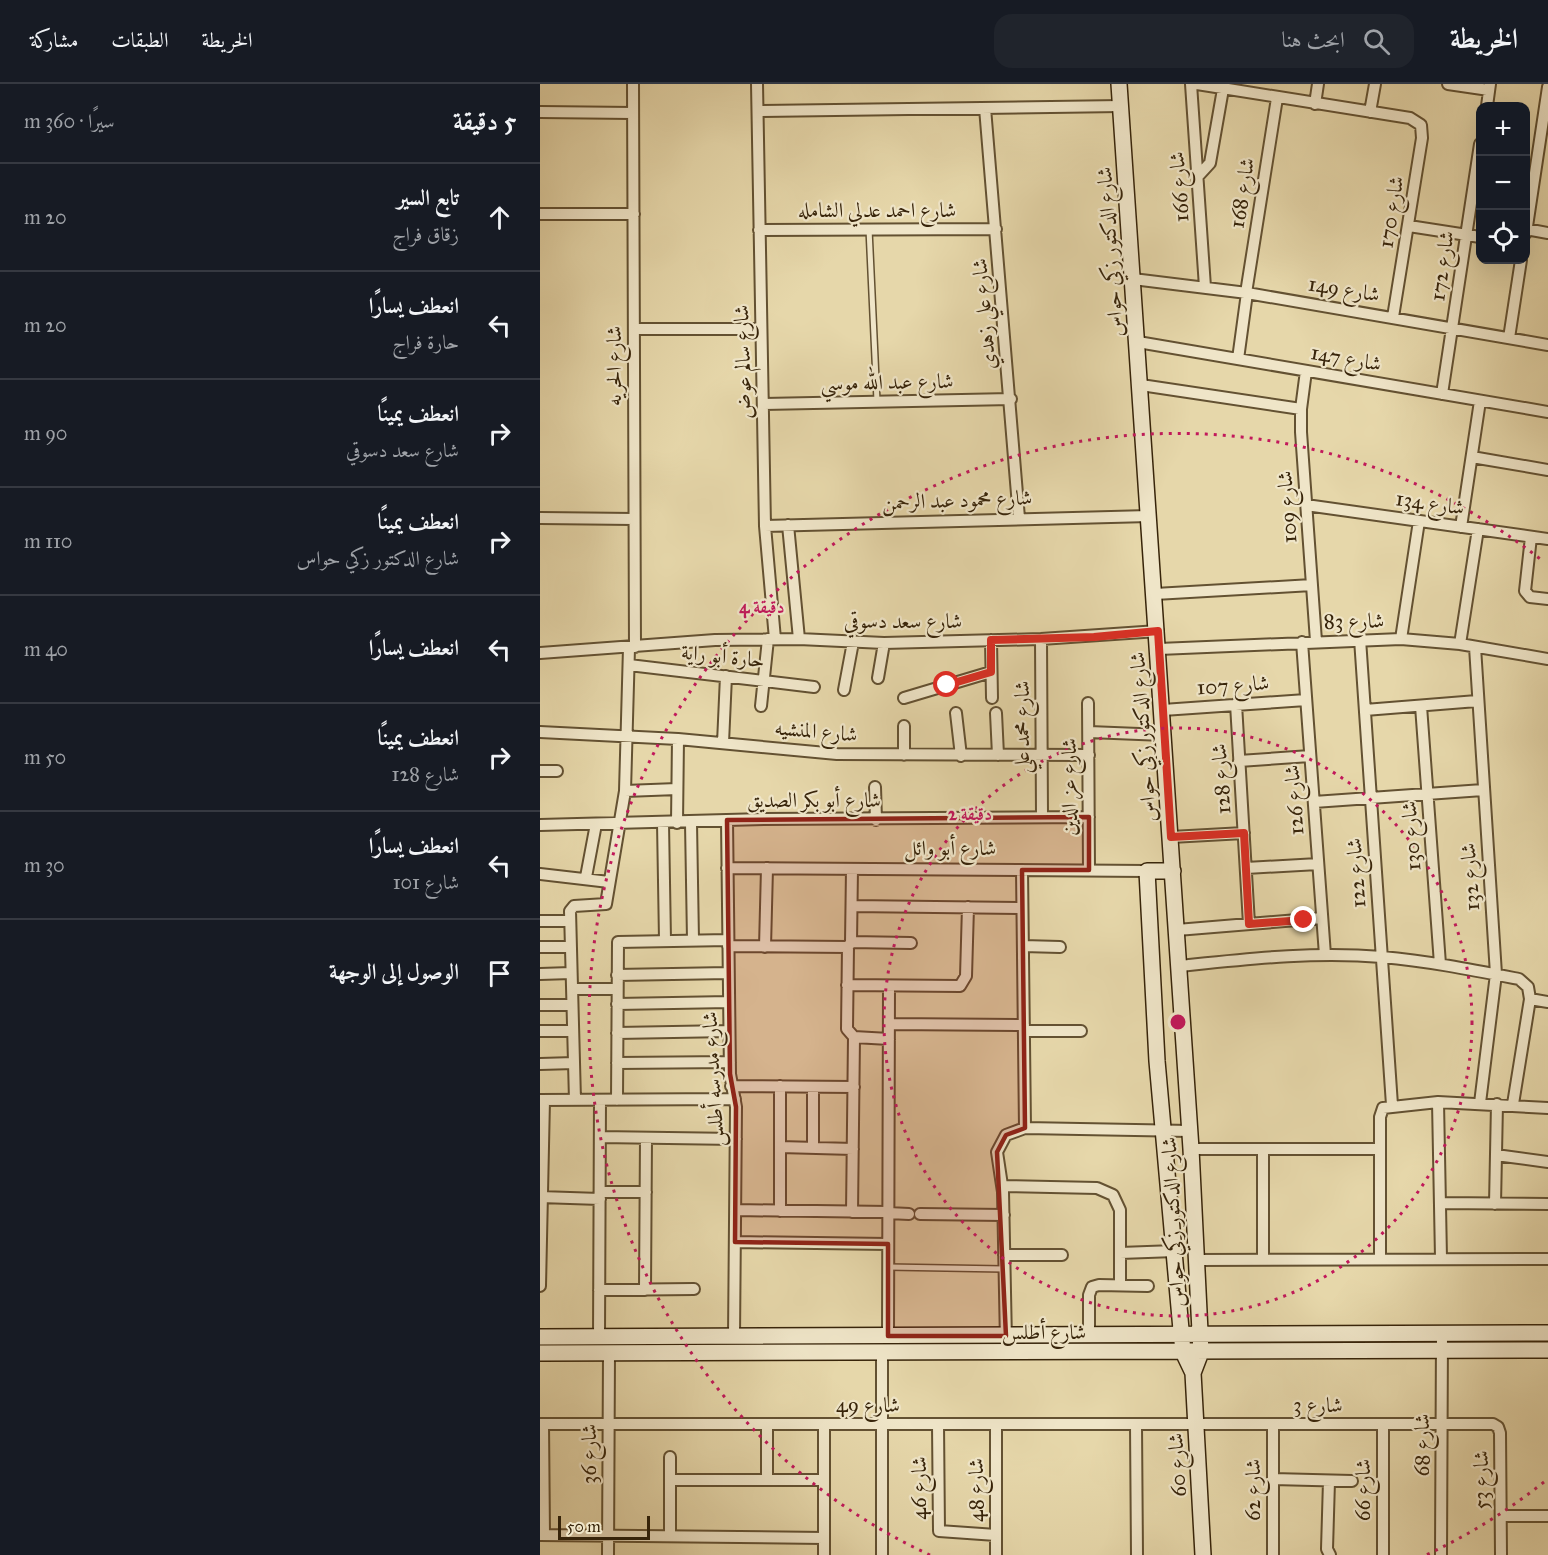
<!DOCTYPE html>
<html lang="ar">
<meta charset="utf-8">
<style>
:root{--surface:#171b24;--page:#20242c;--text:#f1f3f6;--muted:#9ea1a6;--line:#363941}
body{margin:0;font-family:"IM FELL Great Primer",Amiri,serif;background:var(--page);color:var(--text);direction:rtl}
.controls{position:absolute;right:18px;top:18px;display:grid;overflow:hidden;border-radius:12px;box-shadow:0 6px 24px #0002}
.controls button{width:54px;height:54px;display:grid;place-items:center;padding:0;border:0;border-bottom:2px solid var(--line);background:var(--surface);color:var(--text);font:30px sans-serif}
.scale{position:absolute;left:18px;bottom:15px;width:92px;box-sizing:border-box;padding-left:6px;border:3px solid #37240a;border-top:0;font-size:16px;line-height:21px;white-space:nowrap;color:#37240a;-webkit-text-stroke:4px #efe5c8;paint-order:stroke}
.stop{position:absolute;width:18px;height:18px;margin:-14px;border:4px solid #d93025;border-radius:50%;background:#fff}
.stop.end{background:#d93025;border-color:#fff;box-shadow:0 2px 6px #0008}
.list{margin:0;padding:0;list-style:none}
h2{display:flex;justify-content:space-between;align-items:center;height:78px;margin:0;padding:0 24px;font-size:26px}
h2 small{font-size:20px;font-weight:400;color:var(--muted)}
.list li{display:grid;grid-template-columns:39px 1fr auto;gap:18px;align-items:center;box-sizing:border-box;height:108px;padding:0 24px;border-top:2px solid var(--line)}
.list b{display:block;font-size:22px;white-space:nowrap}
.list p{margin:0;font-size:20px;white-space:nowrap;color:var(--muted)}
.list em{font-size:20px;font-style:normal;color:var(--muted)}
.icon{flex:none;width:33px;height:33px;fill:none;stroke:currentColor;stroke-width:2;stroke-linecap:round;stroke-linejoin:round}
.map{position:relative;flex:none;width:1008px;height:1471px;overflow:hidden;direction:ltr}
header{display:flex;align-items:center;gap:36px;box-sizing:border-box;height:84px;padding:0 30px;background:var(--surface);border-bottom:2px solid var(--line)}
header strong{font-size:28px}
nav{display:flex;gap:33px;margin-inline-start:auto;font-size:21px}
.search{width:420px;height:54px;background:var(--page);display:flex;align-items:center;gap:15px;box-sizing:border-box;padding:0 21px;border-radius:18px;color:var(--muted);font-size:22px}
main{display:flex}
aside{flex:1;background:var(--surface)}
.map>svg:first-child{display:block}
</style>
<header>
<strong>الخريطة</strong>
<div class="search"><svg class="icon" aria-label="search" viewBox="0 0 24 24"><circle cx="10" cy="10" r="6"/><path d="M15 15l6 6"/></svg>ابحث هنا</div>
<nav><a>الخريطة</a><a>الطبقات</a><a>مشاركة</a></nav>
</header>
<main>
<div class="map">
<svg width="1008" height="1471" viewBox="0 0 1008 1471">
<rect width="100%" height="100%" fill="#e6d7aa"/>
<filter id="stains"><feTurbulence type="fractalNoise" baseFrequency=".00333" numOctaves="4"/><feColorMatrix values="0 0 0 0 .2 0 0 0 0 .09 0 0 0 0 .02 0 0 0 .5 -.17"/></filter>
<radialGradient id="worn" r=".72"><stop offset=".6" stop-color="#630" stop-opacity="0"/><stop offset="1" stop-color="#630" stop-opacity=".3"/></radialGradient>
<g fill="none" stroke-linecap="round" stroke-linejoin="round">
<g stroke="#635132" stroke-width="8">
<path id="lane" d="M329,145l8,172
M348,1183l116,2"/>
</g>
<g stroke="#635132" stroke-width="14">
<path id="street" d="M93,0l2,563
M217,0l8,442 10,113
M651,0l14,203
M657,0l213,34 11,7 1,13 -29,179
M908,0l41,6
M775,20l3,-20
M947,22l3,-22
M445,24l34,410
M218,27l363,-5
M0,28l93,1
M830,28l5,-28
M659,91l11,-12 13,-74
M0,130h94
M869,142l71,11
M986,145l22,4
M219,146l237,-1
M986,149l22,-146
M593,195l114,14 301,52
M706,209l31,-195
M94,245h126
M969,254l12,-78
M598,258l410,70
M698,275l9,-66
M766,287l-5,38v23l15,209
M601,301l160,24
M902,310l38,-250
M224,320l247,-5
M932,373l76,13
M766,421l242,34
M0,434l94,1
M248,441l11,114
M225,442l384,-10
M921,443l19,-126
M991,453l-6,54 5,6 18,2
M615,510l157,-9
M501,555l1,176
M820,555l32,466
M861,555l18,-118
M451,556l1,58
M762,558l23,313
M920,560l18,-115
M935,563l21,327 -16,129
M619,565l242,-10 59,5 88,15
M0,569l175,-13 84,-1 85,4 157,-4 117,-8
M89,581l185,22
M338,594l6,-35
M304,606l9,-48
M364,614l87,-26
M548,619l1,167
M696,620l13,220
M221,622l7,-67
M881,622l19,258
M623,626l143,-10
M825,626l112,-9
M416,629l5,43
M456,629l2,42
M0,648l138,7 159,15 252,1
M549,648l75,3
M183,659l3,-67
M364,671v-29
M699,677l71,-5
M0,687h17
M335,703l1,33
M85,707l52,-2
M774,718l169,-12
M187,736l3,254 6,33 -2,230
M123,739l2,117
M137,739l1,-84
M151,739l2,117
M0,741l224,-6 325,-2
M631,753l73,-4
M187,784l420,3
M706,784l72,-4
M482,786l3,258
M0,790l69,8
M46,793l10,-53
M312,822l170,2
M0,837h30
M637,846l145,-12
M311,858l60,1
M188,862l120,1 3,-5 1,-73
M483,862l37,1
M0,863h31
M225,863l2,-79
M308,863l-1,82 7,8 35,2
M639,882c68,-7 135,-15 203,-9 46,4 91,13 137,22l9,8 2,12 -17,105
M0,890l31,-1
M77,891l111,-2
M307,901l113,1 6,-10 2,-69
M32,905h45
M990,915l18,3
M77,920l112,-2
M0,921h32
M349,940l135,1
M0,947h33
M484,947h57
M77,949l112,-2
M77,979l113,-1
M0,980l34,-1
M191,1002l123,1
M0,1016l195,-1
M35,1016l-5,-189 4,-5 32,-2 19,-113 4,-143
M77,1016l1,-158 110,-2
M898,1018l3,156
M60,1053l136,2
M240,1063l73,2
M273,1064v-61
M651,1065h189
M956,1071l52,7
M463,1102l94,2 16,7 7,15v75
M60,1108h46
M0,1113l60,2
M900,1119l108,1
M955,1120l2,-100
M195,1126l153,2
M240,1127v-125
M312,1128l2,-175
M348,1129l21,1
M380,1130l84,1
M195,1158l153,2
M580,1169l55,-2
M464,1171h58
M723,1175v-110
M840,1175v-142l3,-9 55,-6 110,6
M657,1176l351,-1
M0,1202l4,-186
M59,1206l95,-1
M105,1206l1,-152
M348,1252l1,-349
M549,1252v-41l3,-8 7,-2 49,1
M59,1253l1,-237
M466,1258l-3,-150 -6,-40 9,-17 19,-7 165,3
M342,1269v202
M0,1340h953l5,3 2,6 1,122
M3,1340l1,111
M227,1340v56
M284,1340v131
M398,1340l1,107 57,4
M733,1340v131
M843,1340v131
M596,1341l1,130
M733,1395l79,2
M130,1396h154
M789,1397l-2,68 3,6
M961,1432h47
M0,1451l284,3
M130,1452v-79
M68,1471l1,-202
M456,1471v-131
M901,1471l1,-220"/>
</g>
<g stroke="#37240a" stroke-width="18">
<path id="secondary" d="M579,0l72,1065 10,203 -8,21
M633,787h-26l10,190 26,291 10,21 10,182
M0,1253l1008,-4
M0,1269l1008,-3"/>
</g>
<use href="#lane" stroke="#efe5c8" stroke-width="5"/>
<use href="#street" stroke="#efe5c8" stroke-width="10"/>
<use href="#secondary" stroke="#efe5c8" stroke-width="15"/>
</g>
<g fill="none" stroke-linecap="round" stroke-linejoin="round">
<path stroke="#d93025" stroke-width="8" d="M407,601l44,-13v-32l103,-3 64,-6 13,206 73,-4 5,91 55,-4"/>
</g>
<path fill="#8f2418" fill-opacity="0.2" stroke="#8f2418" stroke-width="4.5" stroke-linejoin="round" d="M549,733v53h-67l3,258 -19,7 -9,17 9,184h-118v-92l-153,-2 1,-135 -6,-33 -3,-254z"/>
<g fill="none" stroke="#c2185b" stroke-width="3" stroke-dasharray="3 6">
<circle cx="638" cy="938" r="294"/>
<path d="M1004 1398A588 588 0 0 1 886 1471M390 1471A588 588 0 1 1 1004 478"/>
</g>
<g text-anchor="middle" stroke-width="4.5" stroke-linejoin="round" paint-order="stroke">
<g font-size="21" fill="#37240a" stroke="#efe5c8">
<text transform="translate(639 103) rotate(-94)" y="7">شارع 166</text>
<text transform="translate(702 109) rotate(-81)" y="7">شارع 168</text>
<text x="337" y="133">شارع احمد عدلي الشامله</text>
<text transform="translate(851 128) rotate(-81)" y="7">شارع 170</text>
<text transform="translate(570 168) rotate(-94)" y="7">شارع الدكتور زكي حواس</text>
<text transform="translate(902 182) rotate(-82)" y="7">شارع 172</text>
<text transform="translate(804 205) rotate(9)" y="7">شارع 149</text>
<text transform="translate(444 230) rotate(-95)" y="7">شارع علي زهدي</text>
<text transform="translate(806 274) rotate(10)" y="7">شارع 147</text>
<text transform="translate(203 278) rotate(-92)" y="7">شارع سالم عوض</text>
<text transform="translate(74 282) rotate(-90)" y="7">شارع الحريه</text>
<text transform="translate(347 298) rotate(-1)" y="7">شارع عبد الله موسي</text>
<text transform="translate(417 416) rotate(-2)" y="7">شارع محمود عبد الرحمن</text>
<text transform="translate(890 419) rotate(8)" y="7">شارع 134</text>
<text transform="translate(747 423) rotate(-94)" y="7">شارع 109</text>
<text x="363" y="544">شارع سعد دسوقي</text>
<text transform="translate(814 537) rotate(-1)" y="7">شارع 83</text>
<text transform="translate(183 572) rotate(6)" y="7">حارة أبو راية</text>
<text transform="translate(693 601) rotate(-4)" y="7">شارع 107</text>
<text transform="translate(482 643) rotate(-90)" y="7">شارع محمد علي</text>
<text transform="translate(276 647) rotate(5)" y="7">شارع المنشيه</text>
<text transform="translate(603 653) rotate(-94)" y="7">شارع الدكتور زكي حواس</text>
<text transform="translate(681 695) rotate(-94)" y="7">شارع 128</text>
<text transform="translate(529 703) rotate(-90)" y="7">شارع عز الدين</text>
<text x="274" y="723">شارع أبو بكر الصديق</text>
<text transform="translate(754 716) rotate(-94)" y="7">شارع 126</text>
<text transform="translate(871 752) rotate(-94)" y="7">شارع 130</text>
<text x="410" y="771">شارع أبو وائل</text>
<text transform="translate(816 789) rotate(-94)" y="7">شارع 122</text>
<text transform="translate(930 793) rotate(-94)" y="7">شارع 132</text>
<text transform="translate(173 995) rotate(-93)" y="7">شارع مدرسه أطلس</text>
<text transform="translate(633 1138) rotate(-93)" y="7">شارع الدكتور زكي حواس</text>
<text x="504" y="1255">شارع أطلس</text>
<text x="328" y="1328">شارع 49</text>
<text x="778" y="1328">شارع 3</text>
<text transform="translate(882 1361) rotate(-90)" y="7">شارع 68</text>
<text transform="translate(49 1370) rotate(-90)" y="7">شارع 36</text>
<text transform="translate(637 1381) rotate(-93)" y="7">شارع 60</text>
<text transform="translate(941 1396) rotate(-90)" y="7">شارع 53</text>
<text transform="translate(379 1404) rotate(-90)" y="7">شارع 46</text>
<text transform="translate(436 1406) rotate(-90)" y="7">شارع 48</text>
<text transform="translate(713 1406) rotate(-90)" y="7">شارع 62</text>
<text transform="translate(823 1406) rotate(-90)" y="7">شارع 66</text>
</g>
</g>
<circle cx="638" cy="938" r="9" fill="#c2185b" stroke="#efe5c8" stroke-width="3"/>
<g font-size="18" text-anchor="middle" font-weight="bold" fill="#c2185b" stroke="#efe5c8" stroke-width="4.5" stroke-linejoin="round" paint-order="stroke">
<text x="222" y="529">4 دقيقة</text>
<text x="430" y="736">2 دقيقة</text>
</g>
<rect width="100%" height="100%" filter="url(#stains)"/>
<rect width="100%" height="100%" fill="url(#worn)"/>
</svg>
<div class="controls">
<button>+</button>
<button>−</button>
<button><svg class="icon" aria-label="locate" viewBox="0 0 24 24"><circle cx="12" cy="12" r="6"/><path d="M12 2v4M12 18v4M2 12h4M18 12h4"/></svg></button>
</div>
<div class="scale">50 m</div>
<div class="stop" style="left:407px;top:601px"></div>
<div class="stop end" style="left:764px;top:836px"></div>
</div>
<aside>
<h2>5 دقيقة<small>سيرًا · 360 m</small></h2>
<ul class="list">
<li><svg class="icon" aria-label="ahead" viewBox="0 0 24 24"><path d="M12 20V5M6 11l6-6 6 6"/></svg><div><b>تابع السير</b><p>زقاق فراج</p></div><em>20 m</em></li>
<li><svg class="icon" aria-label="left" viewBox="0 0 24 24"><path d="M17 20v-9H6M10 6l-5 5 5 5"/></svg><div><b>انعطف يسارًا</b><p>حارة فراج</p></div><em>20 m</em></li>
<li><svg class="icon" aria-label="right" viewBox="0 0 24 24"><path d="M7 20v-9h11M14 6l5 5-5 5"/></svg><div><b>انعطف يمينًا</b><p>شارع سعد دسوقي</p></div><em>90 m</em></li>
<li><svg class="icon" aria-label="right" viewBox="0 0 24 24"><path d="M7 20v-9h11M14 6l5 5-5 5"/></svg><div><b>انعطف يمينًا</b><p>شارع الدكتور زكي حواس</p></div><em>110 m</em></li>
<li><svg class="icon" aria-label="left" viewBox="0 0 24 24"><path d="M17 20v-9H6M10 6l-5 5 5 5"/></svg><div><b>انعطف يسارًا</b></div><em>40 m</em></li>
<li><svg class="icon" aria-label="right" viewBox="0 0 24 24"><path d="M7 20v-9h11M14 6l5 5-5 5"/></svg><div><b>انعطف يمينًا</b><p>شارع 128</p></div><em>50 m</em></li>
<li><svg class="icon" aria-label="left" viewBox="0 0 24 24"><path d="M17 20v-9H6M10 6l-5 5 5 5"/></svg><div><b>انعطف يسارًا</b><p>شارع 101</p></div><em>30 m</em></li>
<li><svg class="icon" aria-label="arrive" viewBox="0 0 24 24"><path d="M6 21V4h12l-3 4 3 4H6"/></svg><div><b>الوصول إلى الوجهة</b></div></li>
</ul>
</aside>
</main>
